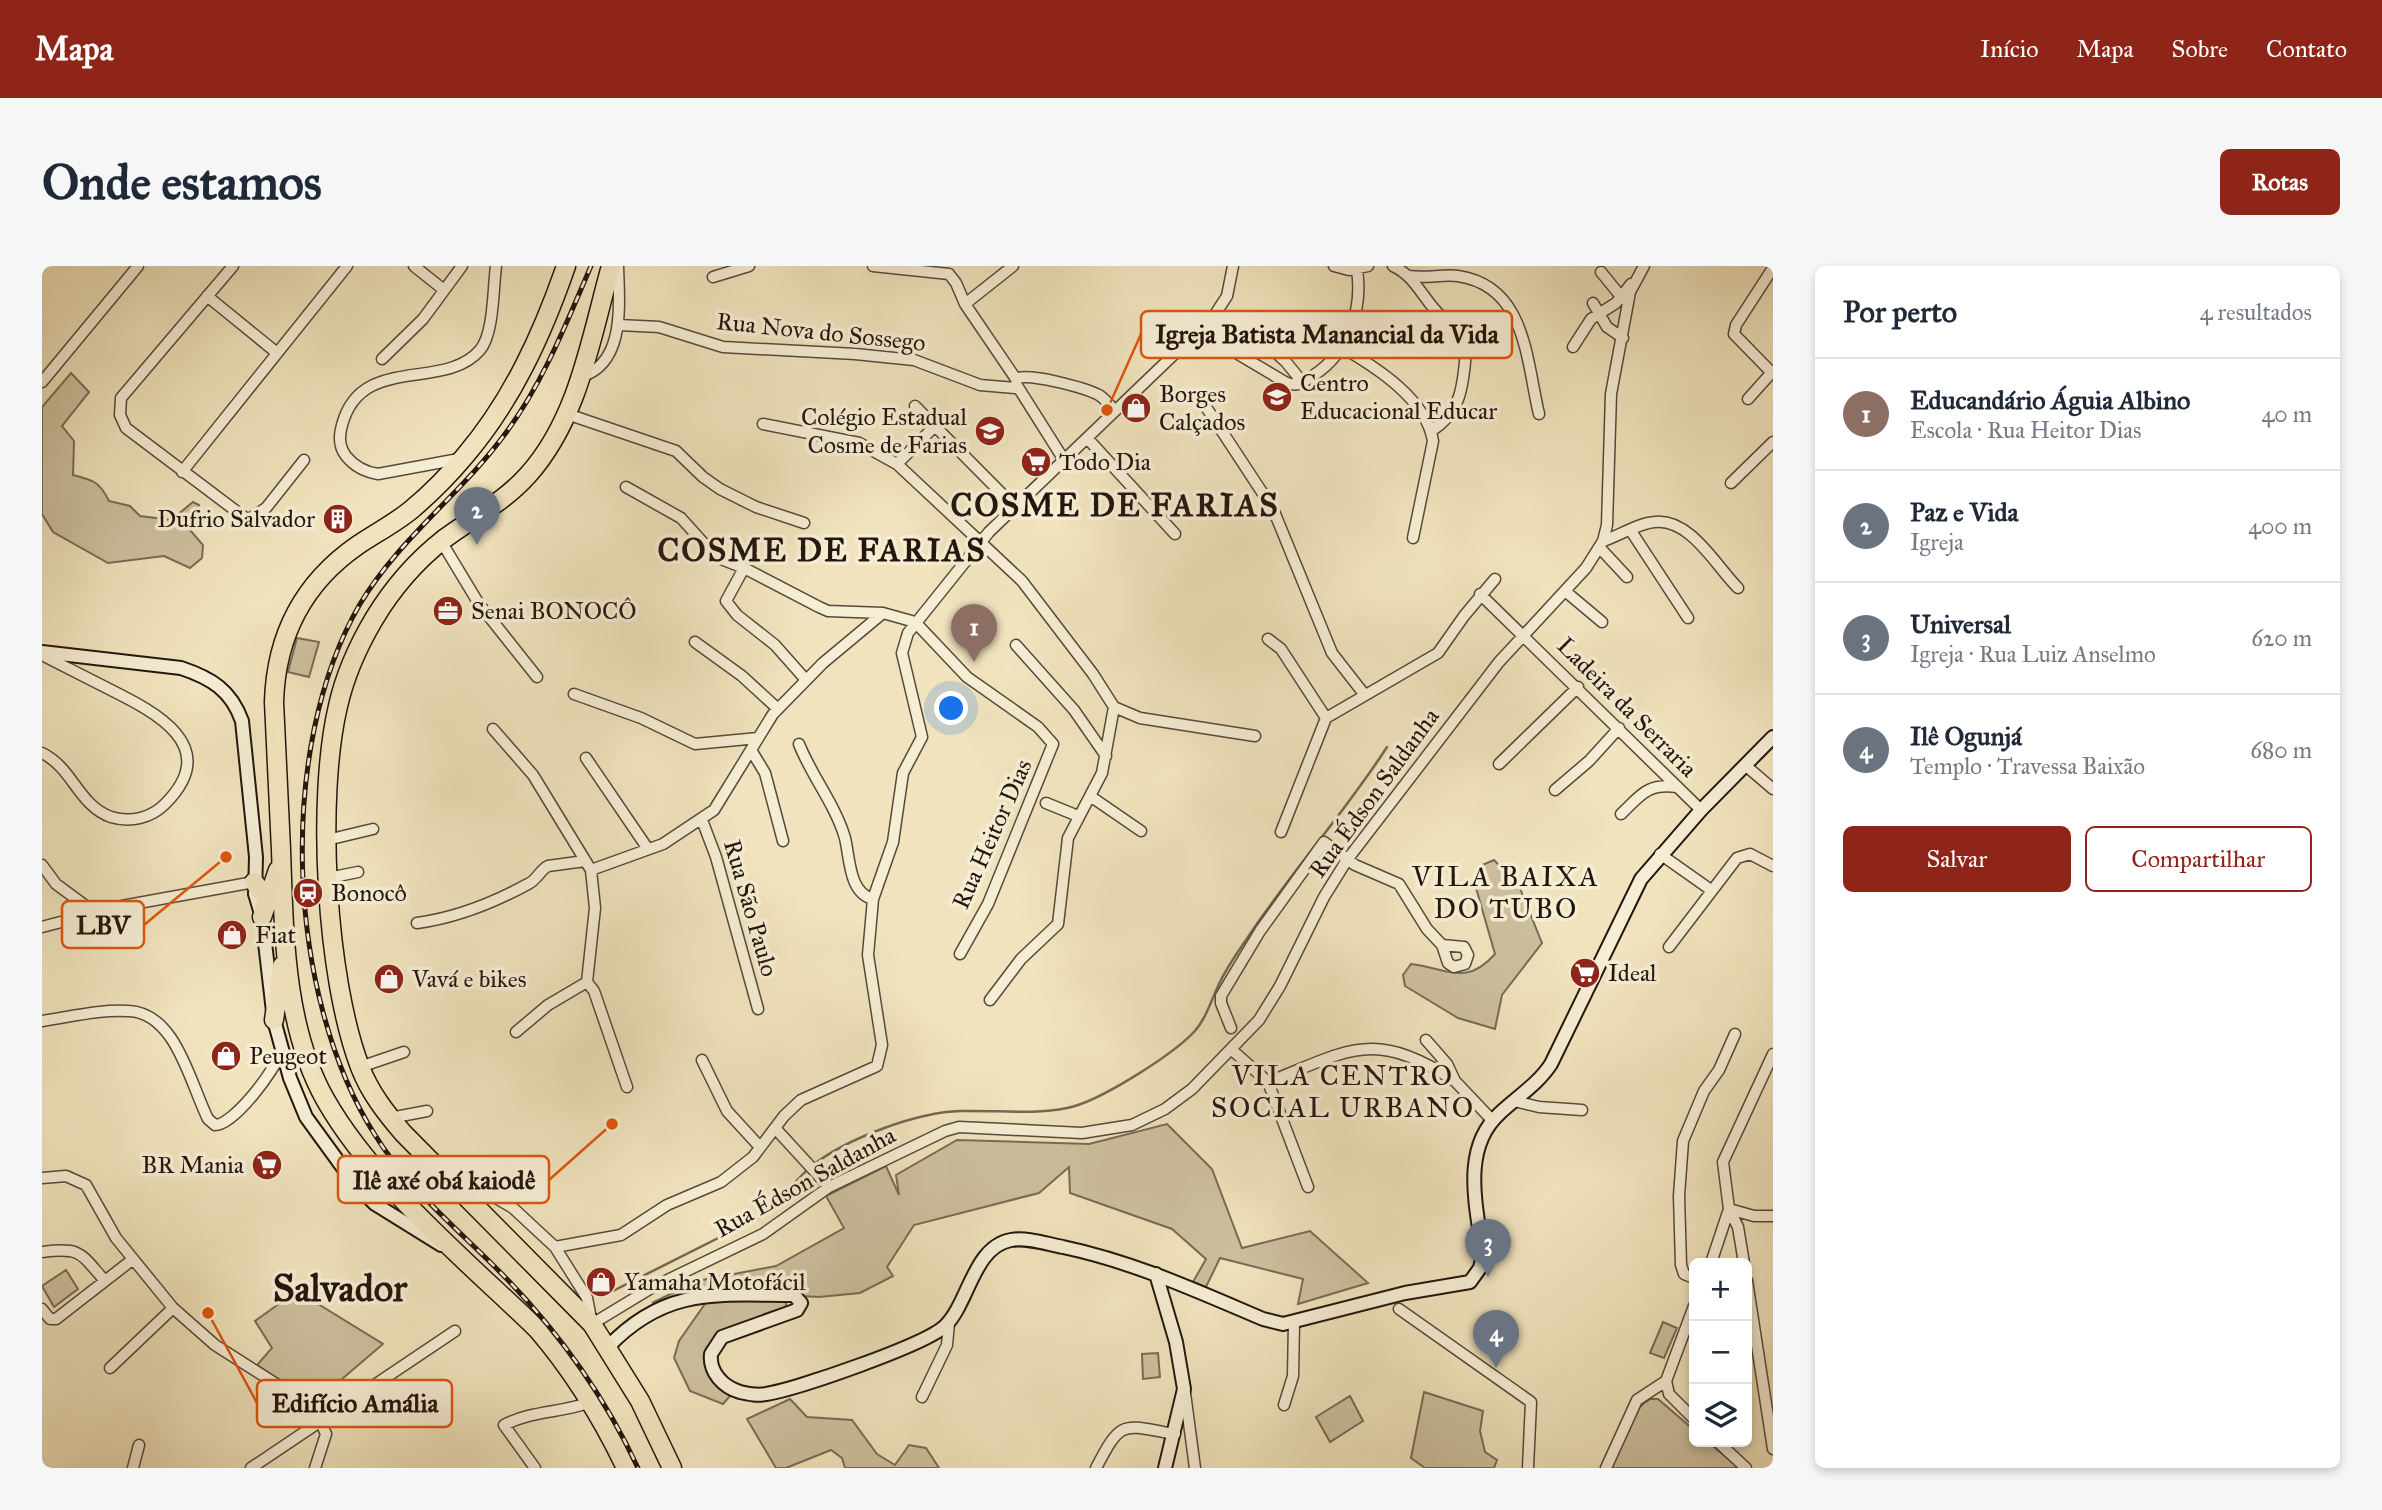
<!DOCTYPE html>
<html lang="pt">
<meta charset="utf-8">
<style>
:root{--surface:#fff;--page:#f6f6f7;--text:#1f2937;--muted:#747a83;--line:#e0e1e3;--accent:#8f2418}
body{margin:0;font-family:"IM FELL Great Primer",serif;background:var(--page);color:var(--text)}
.controls{position:absolute;right:21px;bottom:21px;display:grid;overflow:hidden;border-radius:10px;box-shadow:0 4px 10px #0003}
.controls button{width:63px;height:63px;display:grid;place-items:center;padding:0;border:0;border-bottom:2px solid var(--line);background:var(--surface);color:var(--text);font:35px sans-serif}
.you{position:absolute;left:910px;top:443px;width:24px;height:24px;margin:-18px;border:5px solid #fff;border-radius:50%;background:#1a73e8;box-shadow:0 0 0 10px #1a73e833}
.badge{display:grid;place-items:center;width:46px;height:46px;border-radius:50%;background:var(--accent);color:#fff;font-size:23px;font-weight:700}
.pin{position:absolute;translate:-50% -58px;filter:drop-shadow(0 2px 4px #0008)}
.pin::after{content:'';position:absolute;top:37px;width:24px;height:21px;background:inherit;clip-path:polygon(0 0,100% 0,50% 100%)}
.list{margin:0;padding:0;list-style:none}
h2{display:flex;justify-content:space-between;align-items:center;height:91px;margin:0;padding:0 28px;font-size:30px}
h2 small{font-size:23px;font-weight:400;color:var(--muted)}
.list li{display:grid;grid-template-columns:46px 1fr auto;gap:21px;align-items:center;box-sizing:border-box;height:112px;padding:0 28px;border-top:2px solid var(--line)}
.list b{display:block;font-size:26px;white-space:nowrap}
.list p{margin:0;font-size:23px;white-space:nowrap;color:var(--muted)}
.list em{font-size:23px;font-style:normal;color:var(--muted)}
.actions{display:flex;gap:14px;padding:21px 28px}
.actions a{flex:1;padding:16px 0;border:2px solid var(--accent);border-radius:10px;text-align:center;font-size:24px;color:var(--accent)}
.actions .main{background:var(--accent);color:#fff}
.icon{flex:none;width:38px;height:38px;fill:none;stroke:currentColor;stroke-width:2;stroke-linecap:round;stroke-linejoin:round}
.map{position:relative;flex:none;width:1731px;height:1202px;overflow:hidden;border-radius:10px}
header{display:flex;align-items:center;gap:42px;box-sizing:border-box;height:98px;padding:0 35px;background:var(--accent);color:#fff}
header strong{font-size:33px}
nav{display:flex;gap:38px;margin-inline-start:auto;font-size:24px}
.intro{display:flex;align-items:center;justify-content:space-between;box-sizing:border-box;height:168px;padding:0 42px}
h1{margin:0;font-size:49px}
.button{padding:18px 32px;border-radius:10px;background:var(--accent);color:#fff;font-size:24px;font-weight:700}
main{display:flex;gap:42px;padding:0 42px}
aside{flex:1;background:var(--surface);border-radius:10px;box-shadow:0 4px 10px #0003}
.map>svg:first-child{display:block}
</style>
<header>
<strong>Mapa</strong>
<nav><a>Início</a><a>Mapa</a><a>Sobre</a><a>Contato</a></nav>
</header>
<div class="intro"><h1>Onde estamos</h1><a class="button">Rotas</a></div>
<main>
<div class="map">
<svg width="1731" height="1202" viewBox="0 0 1731 1202">
<rect width="100%" height="100%" fill="#f0e3bd"/>
<filter id="stains"><feTurbulence type="fractalNoise" baseFrequency=".00286" numOctaves="4"/><feColorMatrix values="0 0 0 0 .2 0 0 0 0 .09 0 0 0 0 .02 0 0 0 .5 -.17"/></filter>
<radialGradient id="worn" r=".72"><stop offset=".6" stop-color="#630" stop-opacity="0"/><stop offset="1" stop-color="#630" stop-opacity=".3"/></radialGradient>
<path fill="#cdc09f" stroke="#786b56" stroke-width="2" d="M29,107l18,19 -27,34 12,15 -1,34c20,5 27,7 36,26l21,5 10,10 31,4 22,-18 6,3 -9,25 13,15 -1,13 -12,10 -26,-12 -56,7 -55,-31 -11,-18v-107z
M255,372l22,4 -10,35 -21,-5z
M1452,594l25,26 23,57 -40,52 -7,34 -37,-11 -53,-32 -2,-11 8,-11c38,5 56,22 84,-10l-19,-66 4,-22z
M1125,858l45,45 30,79 68,-17 58,52 -70,21 5,-25 -83,-21 -14,29 -13,-5 13,-23 -34,-30 -102,-36 -1,-26 -30,26 -125,32 -27,42 6,9 -33,17 -41,4 -118,-6 -49,12 45,-22 79,-15 68,-38 -18,-32 60,-30 13,29 -3,-20 61,-35 132,4z
M24,1004l12,19 -24,18 -12,-21z
M255,1025l86,53 -69,59 -57,-38 15,-17 -17,-27z
M723,1034l21,1v6c-43,17 -124,34 -56,89l-7,8 -33,-13 -16,-33 5,-17 28,-40z
M1621,1056l14,6 -13,30 -14,-5z
M1116,1087l2,24 -17,2 -1,-25z
M1382,1126l59,19 -3,20 5,21 12,8 -3,8h-69l-14,-10z
M1308,1130l13,25 -33,21 -14,-25z
M748,1133l17,18 45,3 25,34 18,11 14,-20 17,3 13,20h-94l-3,-10 -11,-8 -45,18h-10l-29,-49z
M1608,1133h8l36,31v12h14l31,26h-128c8,-21 18,-58 39,-69z"/>
<g fill="none" stroke-linecap="round" stroke-linejoin="round">
<path stroke="#756754" stroke-width="2.5" d="M771,899c35,-27 104,-53 148,-54 36,-1 71,4 106,-3 32,-6 105,-53 127,-76 13,-14 18,-35 27,-52 7,-14 16,-27 25,-40 44,-67 98,-126 141,-193
M561,1030l159,-80 46,-47"/>
<g stroke="#57493a" stroke-width="13">
<path id="street" d="M191,0l-112,132 -1,17 6,13 122,92 18,-12 38,-48
M372,0l30,24
M831,0l76,8 7,9 9,21 51,75c12,-7 69,9 83,16 6,4 11,10 16,16
M1292,0l15,4 19,-4
M1351,0c24,11 31,36 50,52 10,7 20,9 24,22 -4,37 -1,69 -36,91
M1729,5l-35,54 -2,9 39,40
M1559,6l22,27
M1367,10c17,3 33,-2 49,0 68,10 68,83 81,138
M671,11l36,-11
M165,30l70,57
M1551,37l14,24 16,11
M923,38l48,-38
M577,59l40,2 64,20 132,7 59,6 66,25 35,3
M1157,65l86,51c12,6 19,0 29,-7 34,-22 49,-66 43,-105
M1224,78l20,18 17,21
M1531,81l18,-28 25,-16 15,-19
M1301,82c34,20 83,51 90,93l-20,97
M340,93l41,-40 39,-53
M538,111c46,-13 39,-73 38,-111
M0,116l96,-116
M974,118l48,76
M1706,133l25,-28
M873,140l100,101
M1164,141l67,102 59,144 32,41
M525,148l109,37 27,26 17,12 36,18 48,16
M721,158l96,19 38,21 125,117 71,93 21,33 -12,66 -34,65 -10,86 -37,35 -31,41
M1045,172l88,96
M417,193l-81,15c-13,-2 -24,-8 -32,-18 -7,-9 -7,-21 -4,-31 19,-72 102,-33 138,-75 14,-16 13,-62 16,-84
M855,198l38,-38
M140,206l165,-206
M1689,217l42,-41
M584,221l55,31 35,39 28,11 75,39 9,4 55,2 32,9
M1589,265l57,87
M399,275l38,63 58,73
M1561,275c16,-5 35,-18 52,-19 35,-4 61,44 83,66
M1558,282l27,29
M702,302l-18,33 11,14 38,30 31,35
M1523,325l37,31
M1438,328l221,216
M873,356l52,55 71,50 15,17 -65,160 -28,50
M1226,373l13,10 45,69
M653,376l47,34 36,33
M974,379l58,65 32,46
M0,389c22,11 45,23 67,34 46,23 114,57 56,115 -14,14 -34,19 -54,13 -33,-12 -38,-49 -69,-64
M532,428l67,24 54,26 63,-6
M1072,441l26,11 115,18
M451,463l40,46 58,95 4,38 -8,74
M757,478c13,33 36,60 46,94 5,21 4,55 28,61
M709,484l14,23 18,68
M544,492l62,91
M1457,498l79,-77
M1703,499l28,24
M1513,524l34,-29 30,-33
M1048,530l51,35
M1004,537l32,13
M1579,548c20,-19 26,-31 56,-27
M660,554l14,37 42,152
M1239,566l45,-114 112,-65 26,-37 31,-37
M285,574l46,-11
M1618,588l51,36
M0,599l14,19 38,28
M549,604l72,-26 51,-34 59,-96 50,-51 60,-50
M286,612l30,-6
M375,657c38,-5 78,-21 111,-39 9,-4 12,-14 20,-18l37,-5
M0,661l80,-21 132,-24
M1627,681l68,-89 13,-4 23,12
M545,716l7,9 33,96
M0,755c28,-4 59,-12 87,-10 47,2 61,72 79,108l7,6c19,0 61,-56 66,-74
M1189,762l-10,-25v-7l39,-65 64,-89 31,23 44,19 28,45 15,16 6,18 6,4 11,-3 3,-9 -4,-8 -22,-2
M474,766l32,-27 39,-23
M1384,774l21,24 8,17 37,39
M1190,784l36,32 40,105
M660,794l25,51 33,36
M318,801l44,-15
M1226,816c82,-32 105,-54 187,-1
M1472,835l25,6 43,3
M348,852l37,-7
M733,862l54,59
M402,902l69,40 42,39 66,-12 46,-30 54,-23 32,-25 31,-41 17,-16 76,-34 5,-21 -14,-90 5,-56 20,-57 10,-69 19,-36 -20,-84 6,-20 81,-101 225,-216 13,-20 6,-30
M485,909l2,-12
M0,912l24,-2 20,9 30,53 57,70 42,37 80,51 23,20 8,18 -11,34
M1687,943l9,18 6,36
M1687,943l25,7h19
M513,981l32,51 5,26 61,-37 110,-53 66,-47 116,-56 14,-4 123,6 50,-8 33,-16 27,-20 67,-69 21,-34 44,-89 23,-37 152,-198 87,-94 17,-27 4,-16 4,-131 19,-102 14,-26
M0,986c40,-5 38,1 63,29
M1669,997l18,-54 -6,-47 50,-108
M1652,1012l-10,-4 -3,-9 -2,-69 4,-55 21,-50 15,-21 16,-36
M1705,1015l26,168
M1652,1040l-28,75 3,13 25,25
M0,1043l8,10h6l76,-59
M1357,1043l132,93 -3,66
M68,1102l63,-60
M1143,1127l10,75
M880,1131l25,-52 2,-22
M1242,1139l9,-29 1,-53
M1676,1176l28,26
M91,1202l6,-23
M209,1202l204,-137
M493,1202l-31,-43c29,-15 58,-12 87,-23
M1054,1202c26,-50 26,-43 79,-34
M1564,1202l31,-68 29,-19"/>
</g>
<g stroke="#24160e" stroke-width="16">
<path id="secondary" d="M0,386l139,16c30,10 50,22 61,53l14,136 -1,37 7,23 12,103 16,58 16,39 48,66 21,21 66,41
M1114,1008l20,68 8,47 -19,79
M566,1081c58,-61 111,-52 186,-52l7,8 -4,7 -75,27 -11,17c-2,18 12,33 29,38 9,2 17,4 26,2 31,-5 159,-49 179,-68 24,-23 28,-79 66,-86 16,-3 36,4 52,7 71,15 134,44 200,72l20,5 122,-31 65,-11 10,-14 3,-13c-6,-47 -23,-106 17,-142 17,-16 38,-29 51,-49l90,-185 60,-69 72,-73"/>
</g>
<g stroke="#24160e" stroke-width="21">
<path id="highway" d="M524,0c-24,69 -54,135 -102,191 -16,19 -34,37 -53,53 -16,13 -35,23 -53,35 -55,38 -82,90 -84,157 2,49 5,99 7,148 3,82 3,176 44,249 48,85 142,162 212,230 37,43 65,89 89,139
M569,0c-20,71 -32,152 -83,209 -24,27 -56,43 -84,64 -28,22 -52,50 -70,80 -16,27 -29,56 -36,87 -22,93 -12,272 22,361 10,26 26,46 43,66l189,191 48,77 32,67
M212,616l7,9 11,-2
M220,651l16,-47
M232,754l8,-54"/>
</g>
<use href="#street" stroke="#f5edd4" stroke-width="10"/>
<use href="#secondary" stroke="#f5edd4" stroke-width="12"/>
<use href="#highway" stroke="#f0e3bd" stroke-width="18"/>
<g stroke="#24160e" stroke-width="5">
<path id="rail" d="M549,0c-25,58 -48,117 -86,168 -44,60 -106,105 -145,170 -84,144 -74,391 15,531 34,55 83,94 127,139 56,57 102,121 136,194"/>
</g>
<use href="#rail" stroke="#f5edd4" stroke-width="2.5" stroke-dasharray="8" stroke-linecap="butt"/>
</g>
<defs>
<g id="school-disc" transform="scale(1.575)"><circle r="9.5" fill="#8f2418" stroke="#f5edd4"/><path d="M0-5L7-2L0 1L-7-2ZM-4 1L0 2.5L4 1V4Q0 6-4 4Z" fill="#fff"/></g>
<g id="shop-disc" transform="scale(1.575)"><circle r="9.5" fill="#8f2418" stroke="#f5edd4"/><path d="M-5-2.5h2.3a2.7 3.5 0 0 1 5.4 0H5L5.5 6h-11ZM-1.5-2.5h3a1.5 2.3 0 0 0-3 0Z" fill="#fff"/></g>
<g id="supermarket-disc" transform="scale(1.575)"><circle r="9.5" fill="#8f2418" stroke="#f5edd4"/><path d="M-6-5.5h2.5l.6 2H6L4.5 2H-2.5L-4.4-4H-6ZM-1.5 3.2a1.3 1.3 0 1 0 .1 0ZM3 3.2a1.3 1.3 0 1 0 .1 0Z" fill="#fff"/></g>
<g id="building-disc" transform="scale(1.575)"><circle r="9.5" fill="#8f2418" stroke="#f5edd4"/><path d="M-4-6H4V6H1V3H-1V6H-4ZM-2.5-4.3h1.7v1.8h-1.7ZM.8-4.3h1.7v1.8H.8ZM-2.5-1h1.7V.8h-1.7ZM.8-1h1.7V.8H.8Z" fill="#fff"/></g>
<g id="office-disc" transform="scale(1.575)"><circle r="9.5" fill="#8f2418" stroke="#f5edd4"/><path d="M-6-3h4V-5.5h4V-3h4V5H-6ZM-1-4.5V-3h2v-1.5ZM-6 0V1H6V0Z" fill="#fff"/></g>
<g id="station-disc" transform="scale(1.575)"><circle r="9.5" fill="#8f2418" stroke="#f5edd4"/><path d="M-3-6H3Q5-6 5-4V2Q5 4 3 4L4.5 6H3L1.5 4h-3L-3 6H-4.5L-3 4Q-5 4-5 2V-4Q-5-6-3-6ZM-3.5-4v3h7v-3ZM-3.5 1v1.5H-2V1ZM2 1v1.5H3.5V1Z" fill="#fff"/></g>
</defs>
<g fill-rule="evenodd">
<use href="#school-disc" x="1235" y="131"/>
<use href="#shop-disc" x="1094" y="142"/>
<use href="#school-disc" x="948" y="165"/>
<use href="#supermarket-disc" x="994" y="196"/>
<use href="#building-disc" x="296" y="253"/>
<use href="#office-disc" x="406" y="345"/>
<use href="#station-disc" x="266" y="627"/>
<use href="#shop-disc" x="190" y="669"/>
<use href="#supermarket-disc" x="1543" y="707"/>
<use href="#shop-disc" x="347" y="713"/>
<use href="#shop-disc" x="184" y="790"/>
<use href="#supermarket-disc" x="225" y="899"/>
<use href="#shop-disc" x="559" y="1016"/>
</g>
<g text-anchor="middle" stroke-width="7" stroke-linejoin="round" paint-order="stroke">
<g font-size="24" fill="#24160e" stroke="#f5edd4">
<text transform="translate(779 66) rotate(6)" y="8">Rua Nova do Sossego</text>
<text transform="translate(1585 441) rotate(45)" y="8">Ladeira da Serraria</text>
<text transform="translate(1332 527) rotate(-54)" y="8">Rua Édson Saldanha</text>
<text transform="translate(950 568) rotate(-66)" y="8">Rua Heitor Dias</text>
<text transform="translate(709 642) rotate(74)" y="8">Rua São Paulo</text>
<text transform="translate(763 916) rotate(-29)" y="8">Rua Édson Saldanha</text>
</g>
<g font-size="24" fill="#24160e" stroke="#f5edd4" text-anchor="start">
<text x="1258" y="125">Centro<tspan x="1258" dy="28">Educacional Educar</tspan></text>
<text x="1117" y="136">Borges<tspan x="1117" dy="28">Calçados</tspan></text>
<text x="925" y="159" text-anchor="end">Colégio Estadual<tspan x="925" dy="28">Cosme de Farias</tspan></text>
<text x="1017" y="204">Todo Dia</text>
<text x="273" y="261" text-anchor="end">Dufrio Salvador</text>
<text x="429" y="353">Senai BONOCÔ</text>
<text x="289" y="635">Bonocô</text>
<text x="213" y="677">Fiat</text>
<text x="1566" y="715">Ideal</text>
<text x="370" y="721">Vavá e bikes</text>
<text x="207" y="798">Peugeot</text>
<text x="202" y="907" text-anchor="end">BR Mania</text>
<text x="582" y="1024">Yamaha Motofácil</text>
</g>
<g font-size="28" letter-spacing="2" fill="#24160e" stroke="#f5edd4">
<text x="1464" y="620">VILA BAIXA<tspan x="1464" dy="32">DO TUBO</tspan></text>
<text x="1301" y="819">VILA CENTRO<tspan x="1301" dy="32">SOCIAL URBANO</tspan></text>
</g>
<g font-size="32" font-weight="bold" letter-spacing="2" fill="#24160e" stroke="#f5edd4">
<text x="1073" y="250">COSME DE FARIAS</text>
<text x="780" y="295">COSME DE FARIAS</text>
</g>
<g font-size="38" font-weight="bold" fill="#24160e" stroke="#f5edd4">
<text x="298" y="1035">Salvador</text>
</g>
</g>
<path fill="none" stroke="#de560c" stroke-width="2.5" d="M1065 144L1099 68M184 591L102 659M570 858L507 914M166 1047L215 1137"/>
<g fill="#de560c" stroke="#f5edd4" stroke-width="2.5">
<circle cx="1065" cy="144" r="7"/>
<circle cx="184" cy="591" r="7"/>
<circle cx="570" cy="858" r="7"/>
<circle cx="166" cy="1047" r="7"/>
</g>
<g fill="#f5edd4" stroke="#de560c" stroke-width="2.5">
<rect x="1099" y="45" width="371" height="47" rx="7"/>
<rect x="20" y="635" width="82" height="47" rx="7"/>
<rect x="296" y="890" width="211" height="47" rx="7"/>
<rect x="215" y="1114" width="195" height="47" rx="7"/>
</g>
<g font-size="26" text-anchor="middle" font-weight="bold" fill="#24160e">
<text x="1285" y="77">Igreja Batista Manancial da Vida</text>
<text x="61" y="668">LBV</text>
<text x="402" y="923">Ilê axé obá kaiodê</text>
<text x="313" y="1146">Edifício Amália</text>
</g>
<rect width="100%" height="100%" filter="url(#stains)"/>
<rect width="100%" height="100%" fill="url(#worn)"/>
</svg>
<div class="controls">
<button>+</button>
<button>−</button>
<button><svg class="icon" aria-label="layers" viewBox="0 0 24 24"><path d="M12 4l9 5-9 5-9-5zM3 14l9 5 9-5"/></svg></button>
</div>
<div class="you"></div>
<div class="pin badge" style="left:932px;top:396px;background:#8d6e63">1</div>
<div class="pin badge" style="left:435px;top:279px;background:#6b7280">2</div>
<div class="pin badge" style="left:1446px;top:1011px;background:#6b7280">3</div>
<div class="pin badge" style="left:1454px;top:1102px;background:#6b7280">4</div>
</div>
<aside>
<h2>Por perto<small>4 resultados</small></h2>
<ul class="list">
<li><span class="badge" style="background:#8d6e63">1</span><div><b>Educandário Águia Albino</b><p>Escola · Rua Heitor Dias</p></div><em>40 m</em></li>
<li><span class="badge" style="background:#6b7280">2</span><div><b>Paz e Vida</b><p>Igreja</p></div><em>400 m</em></li>
<li><span class="badge" style="background:#6b7280">3</span><div><b>Universal</b><p>Igreja · Rua Luiz Anselmo</p></div><em>620 m</em></li>
<li><span class="badge" style="background:#6b7280">4</span><div><b>Ilê Ogunjá</b><p>Templo · Travessa Baixão</p></div><em>680 m</em></li>
</ul>
<div class="actions"><a class="main">Salvar</a><a>Compartilhar</a></div>
</aside>
</main>
